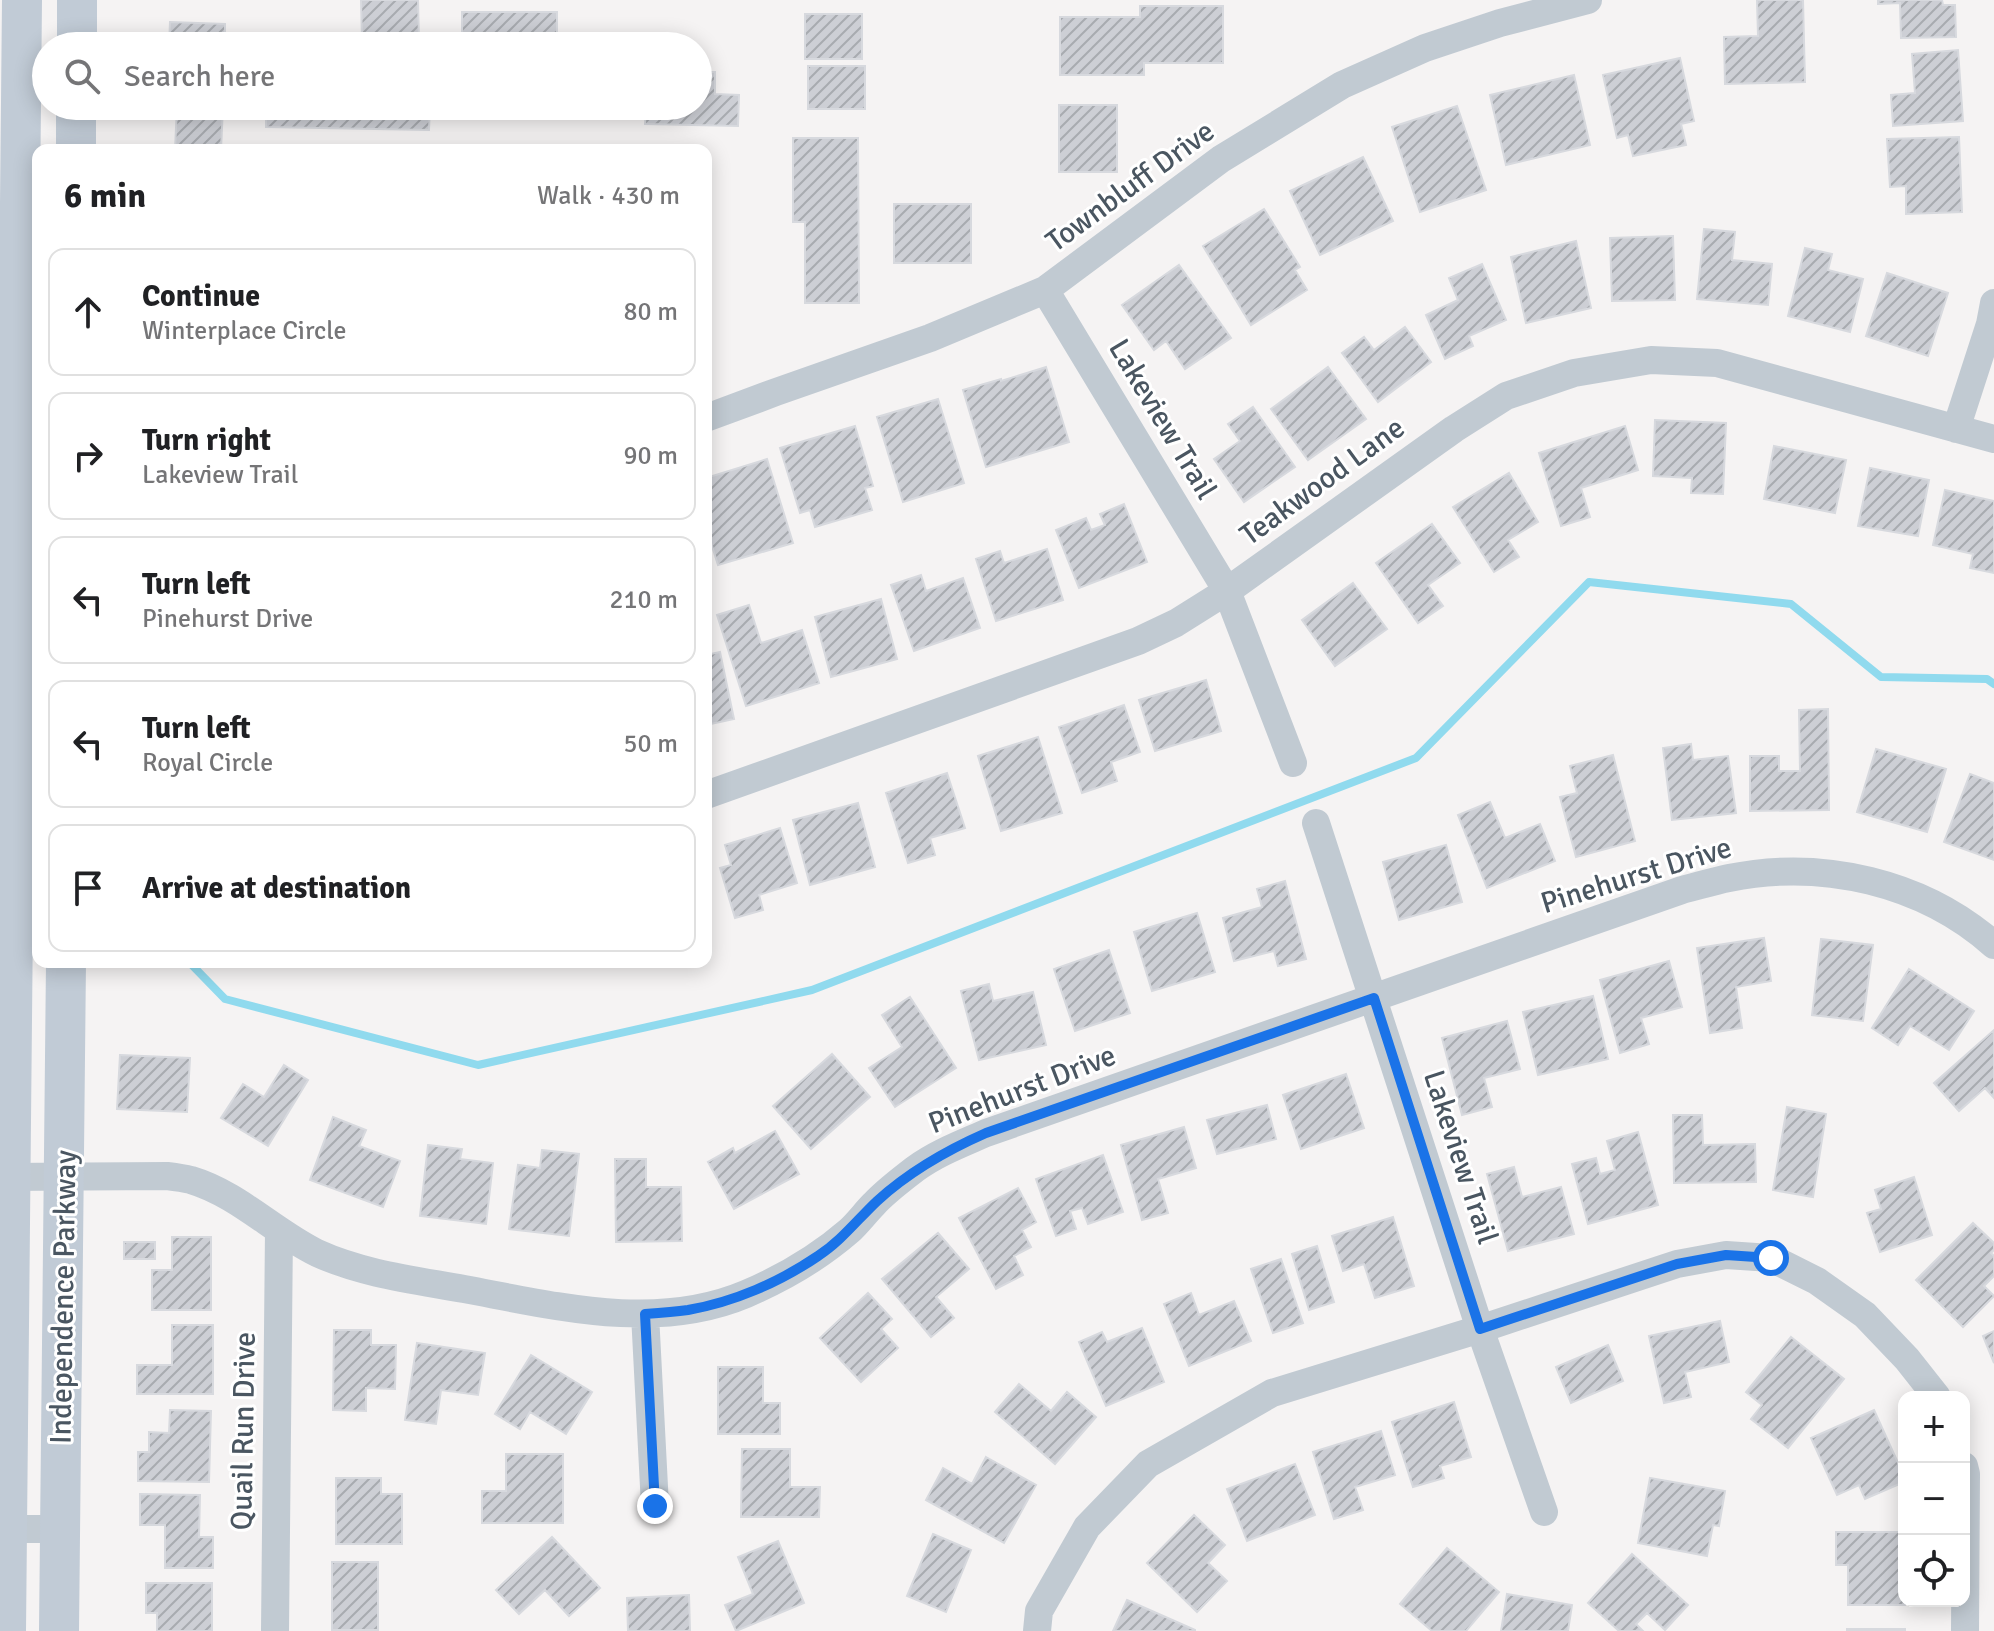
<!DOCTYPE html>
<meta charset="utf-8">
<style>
:root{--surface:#fff;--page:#f6f6f6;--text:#202124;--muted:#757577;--line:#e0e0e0}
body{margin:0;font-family:Signika,sans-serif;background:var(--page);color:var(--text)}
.controls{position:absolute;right:24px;bottom:24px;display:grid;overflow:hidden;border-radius:16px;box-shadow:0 4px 20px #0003}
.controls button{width:72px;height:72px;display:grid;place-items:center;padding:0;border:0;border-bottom:2px solid var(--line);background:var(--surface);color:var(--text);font:40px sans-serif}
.stop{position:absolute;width:24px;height:24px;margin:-18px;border:6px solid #1a73e8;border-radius:50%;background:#fff}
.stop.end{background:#1a73e8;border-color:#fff;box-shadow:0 2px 8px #0008}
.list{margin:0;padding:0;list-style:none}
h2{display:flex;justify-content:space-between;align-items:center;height:104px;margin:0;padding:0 32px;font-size:34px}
h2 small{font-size:26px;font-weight:400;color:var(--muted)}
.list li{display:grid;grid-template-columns:52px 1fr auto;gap:24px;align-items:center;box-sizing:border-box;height:128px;margin:0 16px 16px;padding:0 16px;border:2px solid var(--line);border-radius:16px}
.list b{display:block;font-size:30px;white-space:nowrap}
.list p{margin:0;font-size:26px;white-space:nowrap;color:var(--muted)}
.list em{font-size:26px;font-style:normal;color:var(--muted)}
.icon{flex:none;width:44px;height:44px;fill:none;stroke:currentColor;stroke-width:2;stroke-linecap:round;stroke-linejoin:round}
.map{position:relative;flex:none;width:1994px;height:1631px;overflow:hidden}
.search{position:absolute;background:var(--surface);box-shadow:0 4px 20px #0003;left:32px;top:32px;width:680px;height:88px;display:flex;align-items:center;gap:20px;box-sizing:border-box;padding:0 28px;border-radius:44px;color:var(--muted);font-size:30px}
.panel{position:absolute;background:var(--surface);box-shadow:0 4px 20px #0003;left:32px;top:144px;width:680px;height:824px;border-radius:16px}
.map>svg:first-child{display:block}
</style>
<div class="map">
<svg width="1994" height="1631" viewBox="0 0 1994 1631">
<defs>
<pattern id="building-hatch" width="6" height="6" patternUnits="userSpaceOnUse" patternTransform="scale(2)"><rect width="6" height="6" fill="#cdcfd5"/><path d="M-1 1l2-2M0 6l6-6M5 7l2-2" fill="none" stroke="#a8abb0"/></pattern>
</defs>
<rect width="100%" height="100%" fill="#f5f3f3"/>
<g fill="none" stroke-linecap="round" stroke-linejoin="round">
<path stroke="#90daee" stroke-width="8" d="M189,962l36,37 253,66 334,-75 604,-232 173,-176 202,22 90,73 106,2 7,5"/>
</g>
<path fill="url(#building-hatch)" stroke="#d7d9de" stroke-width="2" d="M361,0h57l1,40h-57z
M1757,0h46l2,82 -80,2 -1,-47 34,-1z
M1878,0h64l1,5h12l1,32 -55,1 -1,-35 -22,1z
M1140,6h83v57h-79v12h-84v-58h80z
M462,12h95v34h-95z
M805,14h57v45h-57z
M170,22l55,2v22h-56z
M1958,50l5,71 -70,5 -2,-31 24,-2 -3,-39z
M1680,58l14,63 -13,3 5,21 -53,11 -5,-21 -11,3 -14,-63z
M808,66h57v43h-57z
M698,72h17v22l24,1 -1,31 -93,-2 1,-18h52z
M1574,75l16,70 -84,20 -16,-70z
M1059,105h58v67h-58z
M177,106h46l-2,44h-46z
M266,106h164l-1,24 -163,-3z
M1457,106l29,84 -66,22 -28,-85z
M1959,137l3,75 -56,2v-28l-16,1 -3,-48z
M793,138h65l1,165h-54v-81h-12z
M1363,157l30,64 -73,34 -30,-64z
M894,204h77v59h-77z
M1264,209l36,58 -5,3 12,20 -56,35 -48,-79z
M1704,229l31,3 -3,28 40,4 -4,41 -71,-6z
M1673,236l2,64 -63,1 -2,-63z
M1576,241l15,67 -65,15 -15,-66z
M1805,248l27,6 -4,16 35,9 -13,53 -62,-16z
M1482,264l24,56 -37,16 4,10 -28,13 -19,-44 32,-15 -9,-22z
M1179,265l52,73 -46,31 -19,-28 -12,9 -32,-45z
M1887,273l61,20 -20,63 -62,-20z
M1405,327l26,35 -53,40 -36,-49 22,-16 10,13z
M1046,367l23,75 -83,25 -23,-77 38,-11v2z
M1328,367l38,52 -58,41 -37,-51z
M938,399l26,84 -61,19 -26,-85z
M1253,407l42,60 -51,35 -30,-43 26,-18 -12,-17z
M1655,420l71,3 -3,71 -32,-1 1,-15 -39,-2z
M855,426l18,60 -8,2 7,22 -57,17 -5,-17 -10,3 -20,-65z
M1625,426l13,44 -57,18 9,29 -29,9 -22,-73z
M1774,446l72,14 -11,53 -71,-14z
M767,459l26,84 -75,22 -12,-38v-49z
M1870,468l59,12 -11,56 -60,-10z
M1509,473l29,49 -30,18 11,17 -25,15 -41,-65z
M1945,490l49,11v72l-24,-5 3,-14 -40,-9z
M1124,504l23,58 -68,26 -23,-58 30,-12 5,12 14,-5 -5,-11z
M1432,524l28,39 -32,22 15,21 -25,17 -42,-60z
M1047,549l16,51 -67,21 -20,-62 24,-8 4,12z
M921,575l5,16 37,-13 17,50 -66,23 -23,-66z
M1353,583l34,46 -52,37 -33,-46z
M881,599l16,60 -66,18 -16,-60z
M749,605l12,38 41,-13 17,53 -73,23 -29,-91z
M720,652l14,67 -28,6v-70z
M1206,680l15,51 -66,20 -16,-51z
M1124,705l16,47 -29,10 6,19 -35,12 -23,-66z
M1828,709l1,101 -79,1v-55h29v15h21l-1,-61z
M1038,737l24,76 -61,18 -23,-75z
M1691,744l2,16 35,-4 8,57 -64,7 -9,-72z
M1876,749l70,20 -19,63 -70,-20z
M1613,755l22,86 -59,16 -16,-60 17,-4 -7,-27z
M947,773l18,55 -35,10 5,17 -27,8 -22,-70z
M1970,774l24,9v77l-50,-18z
M1490,802l15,36 35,-14 15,37 -68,27 -29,-73z
M858,803l17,64 -65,18 -17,-65z
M780,828l17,55 -38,12 4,15 -28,8 -15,-50 11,-3 -6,-20z
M1446,845l16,57 -63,18 -16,-58z
M1285,881l21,78 -28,7 -4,-15 -40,10 -11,-43 39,-11 -5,-18z
M1197,913l18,59 -63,19 -18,-59z
M1764,938l7,43 -35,6 6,41 -32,5 -13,-85z
M1821,939l52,6 -10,76 -51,-6z
M1109,950l21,63 -55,18 -21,-62z
M1669,961l13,46 -41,11 8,26 -29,9 -20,-73z
M1909,969l65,42 -25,39 -39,-24 -12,19 -26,-17z
M989,984l4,17 40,-9 13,53 -67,15 -18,-69z
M1593,996l15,63 -70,16 -15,-63z
M910,997l46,71 -61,39 -26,-39 33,-21 -20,-32z
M1507,1021l13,48 -36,9 8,29 -30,8 -20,-77z
M1994,1030v68l-9,-10 -26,23 -25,-28z
M832,1054l38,43 -59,52 -38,-43z
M120,1055l70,3 -3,54 -70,-3z
M284,1065l24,15 -40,66 -47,-28 22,-34 21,13z
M1346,1074l18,54 -63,21 -18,-54z
M1267,1105l9,34 -59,15 -10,-34z
M1787,1107l39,7 -13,83 -40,-7z
M1673,1115h29l1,30 52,-1 1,38 -82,1z
M333,1117l33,13 -7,16 41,15 -17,46 -73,-27z
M1184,1127l12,41 -38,11 10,34 -26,7 -21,-75z
M775,1131l24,43 -65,35 -26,-47 25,-14 2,5z
M1638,1132l20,73 -70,19 -16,-60 24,-6 4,16 15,-4 -8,-29z
M428,1145l34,4 -2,10 33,4 -7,61 -66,-8z
M542,1150l37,4 -10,82 -60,-7 9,-64 22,3z
M1103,1155l20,57 -35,12 -6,-16 -12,3 6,18 -20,7 -20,-57z
M615,1159h31v28h35l1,54 -66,1z
M1514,1167l8,30 39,-10 13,47 -66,17 -21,-77z
M1914,1177l18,58 -52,17 -13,-39 14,-4 -6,-19z
M1018,1188l18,34 -14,8 9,17 -17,9 9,19 -27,14 -37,-71z
M1393,1217l21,69 -39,12 -11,-34 -21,7 -11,-35z
M1973,1223l21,20v7l-3,3 3,3v20l-10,10 10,10 -31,31 -47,-47z
M938,1233l31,36 -33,28 18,21 -23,19 -49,-58z
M172,1237h39v73h-59v-40h20z
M124,1242h31v17h-31z
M1317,1246l17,56 -25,8 -17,-56z
M1281,1259l22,64 -30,10 -22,-64z
M868,1293l24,26 -11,10 17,19 -37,34 -41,-44z
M1191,1293l8,22 35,-14 17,40 -62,25 -25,-62z
M1720,1321l9,41 -44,10 6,25 -27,6 -15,-67z
M172,1325h41v69h-76v-29h35z
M1142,1328l22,54 -58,24 -27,-64 23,-10 5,10z
M334,1330h37v15h25l-1,44 -29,-1v23l-33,-1z
M1994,1331v32l-11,-27z
M1791,1337l53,42 -56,69 -37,-29 11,-14 -16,-13z
M417,1343l68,10 -7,42 -37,-5 -5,34 -31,-4z
M1608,1345l15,36 -52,22 -15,-36z
M531,1355l61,37 -26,42 -36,-22 -10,17 -25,-15z
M718,1367h45v36h17v31h-62z
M1019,1384l32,27 16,-19 29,25 -41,47 -60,-52z
M1454,1402l17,55 -31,9 4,12 -31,9 -21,-65z
M170,1410l41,1 -2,71 -71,-1v-29h11v-20l20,1z
M1874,1410l30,66v6l-39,17 -6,-14 -22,10 -26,-57z
M1381,1431l14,44 -40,12 8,23 -29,9 -21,-67z
M742,1449h48v38h30l-1,30h-78z
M506,1454h57v69h-81v-32h24z
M986,1457l50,28 -32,58 -78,-43 17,-32 29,16z
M1295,1464l20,51 -68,26 -20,-52z
M336,1478h45v16h21v50h-66z
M1650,1478l75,13 -6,35 -6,-1 -6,31 -69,-13z
M140,1494l60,1 -1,42h14v31h-48v-43h-25z
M1194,1515l31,30 -17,18 19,18 -30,31 -50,-49z
M1836,1532h68l1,73h-57v-40h-12z
M933,1534l38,16 -25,62 -39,-16z
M552,1537l48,51 -31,28 -24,-26 -26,24 -23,-24z
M778,1541l26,62 -68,28 -11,-26 28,-11 -15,-37z
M1447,1548l52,44 -33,39h-34l-32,-27z
M1632,1554l56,51 -23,25 -18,-17 -11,11 7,7h-24l-31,-28z
M332,1562h46v68h-46z
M146,1583h66v48h-55v-18h-11z
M1507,1594l65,11 -4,26h-67z
M689,1595l1,36h-62l-1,-33z
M1127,1600l68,30v1h-82z
M1847,1629h58v2h-58z"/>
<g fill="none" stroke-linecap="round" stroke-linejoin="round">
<path stroke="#c1cad2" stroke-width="28" d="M1045,290l182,301 66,172
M706,418l70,-26 154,-54 115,-48 176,-131 121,-74 83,-37 75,-25 88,-23
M1956,429l34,-105 4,-21
M706,795l432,-154 38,-18 51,-32 227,-162 52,-33 68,-23 77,-13 66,3 277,76
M1316,823l164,506 64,183
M0,1177l167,-1c8,1 16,2 24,4 47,14 83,52 126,73 46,21 98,27 147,36 92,17 192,43 282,5 37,-16 72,-36 103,-63 9,-8 16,-18 25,-27 12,-13 27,-24 41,-35 22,-16 46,-25 71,-36l696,-243c16,-4 32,-9 47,-12 93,-19 194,4 265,67
M645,1314l10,192
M1964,1466l2,8 -1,157
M0,1529h60
M275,1631l4,-400
M1037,1631l2,-20 48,-84 61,-63 124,-71 208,-64 197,-65 49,-9 45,3 46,23 48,34 42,44 30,38"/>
<path stroke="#c1cbd6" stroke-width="40" d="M77,46v-46
M76,150v-44
M6,1631l16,-1631
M59,1631l7,-669"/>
</g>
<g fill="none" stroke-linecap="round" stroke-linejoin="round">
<path stroke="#1a73e8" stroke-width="10" d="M655,1506l-10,-192c15,-1 29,-2 43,-4 46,-8 92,-28 130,-54 23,-15 39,-36 59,-55 33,-30 68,-50 109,-68l388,-135 106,331 197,-65 49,-9 45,3"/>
</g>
<g text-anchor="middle" stroke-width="6" stroke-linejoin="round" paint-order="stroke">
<g font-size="30" fill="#4a5661" stroke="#fff">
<text transform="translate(1130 186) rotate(-36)" y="10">Townbluff Drive</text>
<text transform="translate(1163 419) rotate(59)" y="10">Lakeview Trail</text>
<text transform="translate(1322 481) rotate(-36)" y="10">Teakwood Lane</text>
<text transform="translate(1636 875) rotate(-17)" y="10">Pinehurst Drive</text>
<text transform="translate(1022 1089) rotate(-21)" y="10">Pinehurst Drive</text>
<text transform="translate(1461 1157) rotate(72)" y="10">Lakeview Trail</text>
<text transform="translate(63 1297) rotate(-89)" y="10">Independence Parkway</text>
<text transform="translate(243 1431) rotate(-89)" y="10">Quail Run Drive</text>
</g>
</g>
</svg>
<div class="controls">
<button>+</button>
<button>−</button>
<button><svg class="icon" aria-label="locate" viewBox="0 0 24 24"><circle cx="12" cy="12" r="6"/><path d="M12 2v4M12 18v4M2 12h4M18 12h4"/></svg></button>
</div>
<div class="stop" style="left:1771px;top:1258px"></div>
<div class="stop end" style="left:655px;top:1506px"></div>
<div class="search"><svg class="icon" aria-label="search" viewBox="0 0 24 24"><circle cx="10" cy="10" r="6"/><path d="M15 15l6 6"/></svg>Search here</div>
<section class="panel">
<h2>6 min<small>Walk · 430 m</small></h2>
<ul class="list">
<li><svg class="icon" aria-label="ahead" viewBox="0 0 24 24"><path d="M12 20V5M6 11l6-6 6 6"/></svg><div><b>Continue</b><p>Winterplace Circle</p></div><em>80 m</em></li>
<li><svg class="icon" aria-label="right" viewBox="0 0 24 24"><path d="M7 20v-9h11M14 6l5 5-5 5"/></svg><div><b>Turn right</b><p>Lakeview Trail</p></div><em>90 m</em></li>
<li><svg class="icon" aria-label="left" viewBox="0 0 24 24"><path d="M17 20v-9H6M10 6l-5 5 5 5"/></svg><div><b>Turn left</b><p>Pinehurst Drive</p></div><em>210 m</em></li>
<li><svg class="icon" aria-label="left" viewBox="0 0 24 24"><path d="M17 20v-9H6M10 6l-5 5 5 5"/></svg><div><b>Turn left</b><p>Royal Circle</p></div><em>50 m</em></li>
<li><svg class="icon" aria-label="arrive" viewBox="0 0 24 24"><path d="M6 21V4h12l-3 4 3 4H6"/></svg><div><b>Arrive at destination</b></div></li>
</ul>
</section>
</div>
